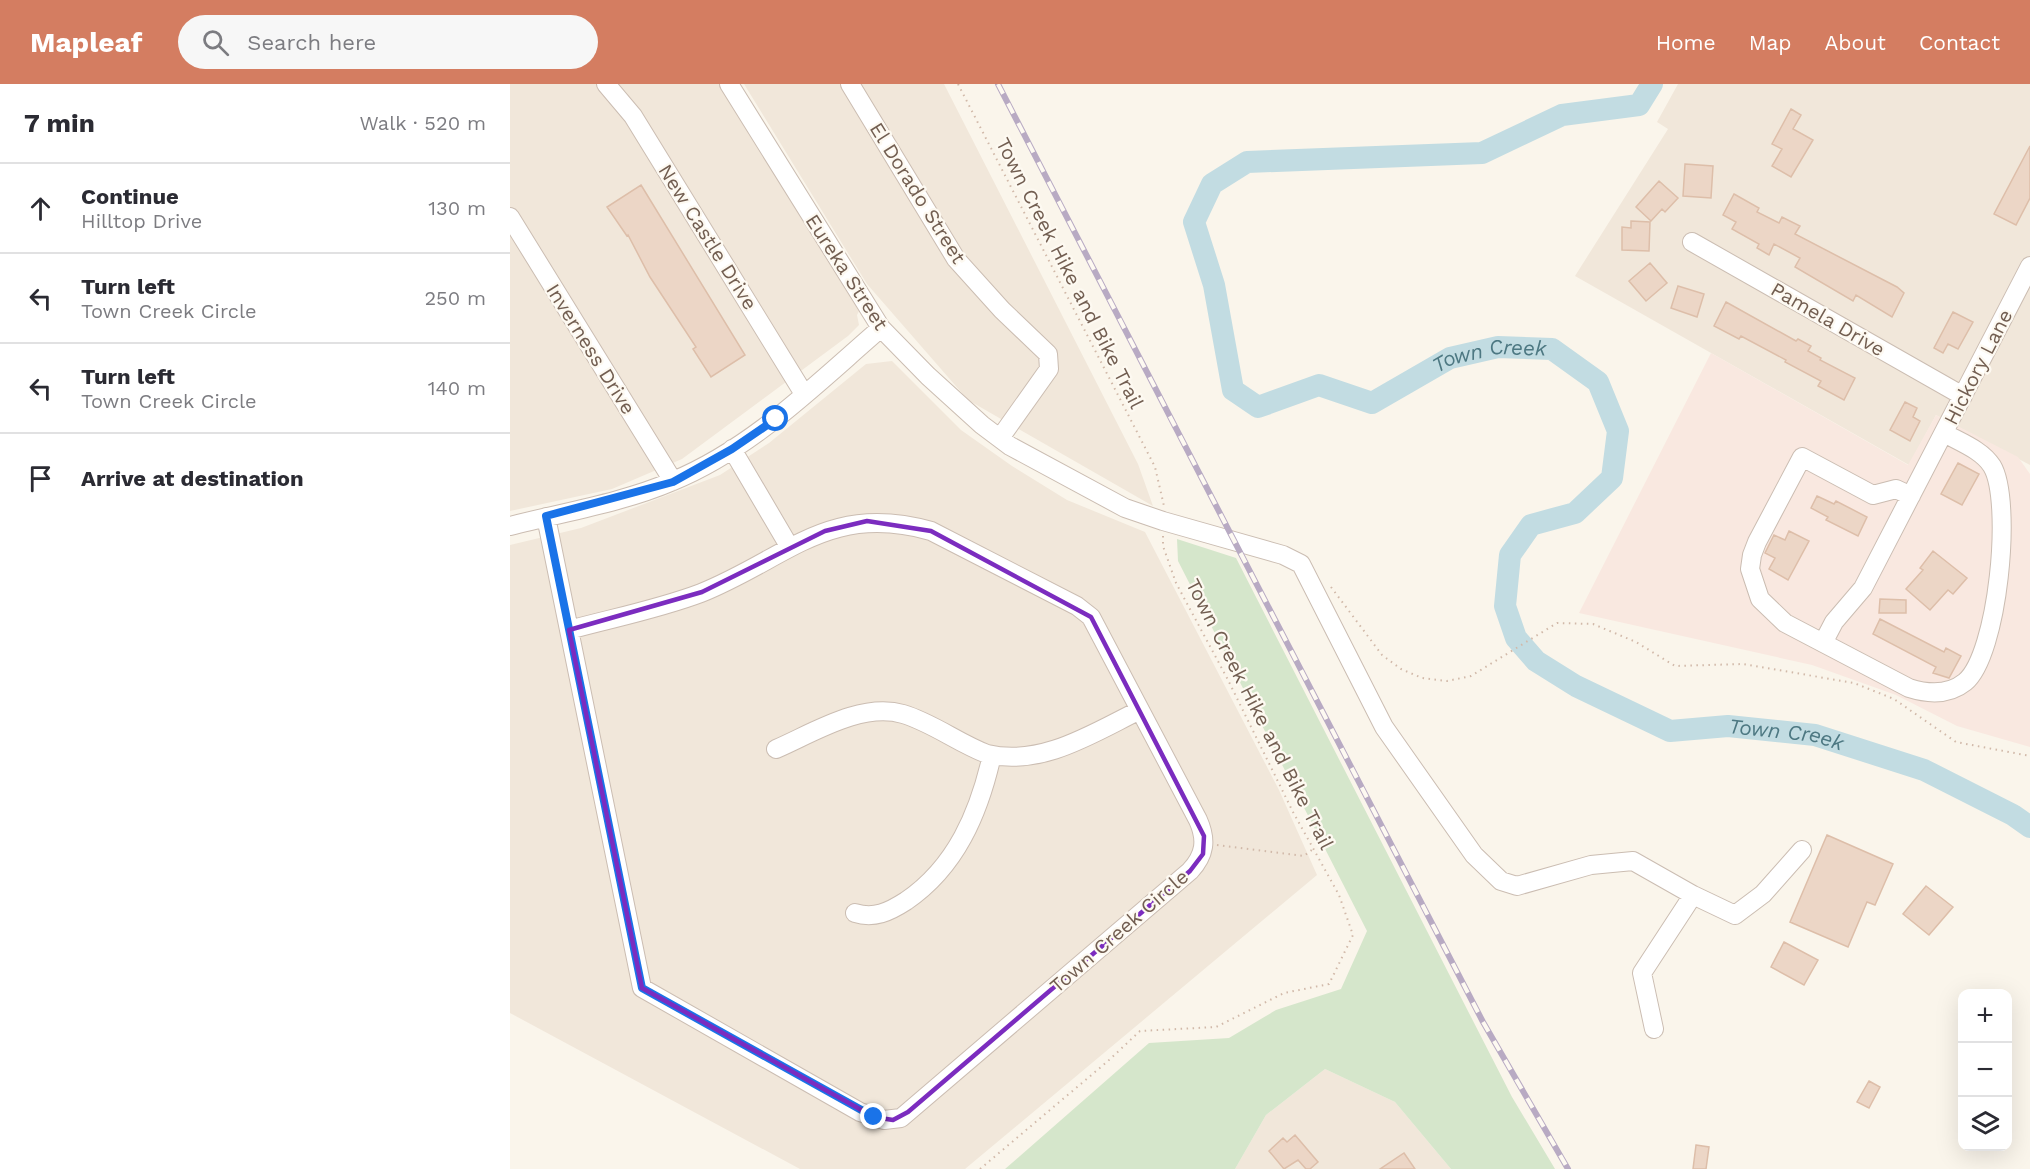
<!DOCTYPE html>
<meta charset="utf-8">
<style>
:root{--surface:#fff;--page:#f7f7f7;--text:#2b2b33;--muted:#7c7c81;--line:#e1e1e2;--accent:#d47d61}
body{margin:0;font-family:"Work Sans",sans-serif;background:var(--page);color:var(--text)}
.controls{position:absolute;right:18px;bottom:18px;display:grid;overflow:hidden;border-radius:12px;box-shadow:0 6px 24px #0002}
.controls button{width:54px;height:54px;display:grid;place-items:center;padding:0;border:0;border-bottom:2px solid var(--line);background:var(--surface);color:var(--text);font:30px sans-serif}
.stop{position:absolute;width:18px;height:18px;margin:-14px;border:4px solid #1a73e8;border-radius:50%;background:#fff}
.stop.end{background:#1a73e8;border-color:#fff;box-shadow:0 2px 6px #0008}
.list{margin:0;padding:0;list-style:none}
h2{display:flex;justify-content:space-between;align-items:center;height:78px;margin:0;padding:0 24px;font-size:26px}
h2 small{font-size:20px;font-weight:400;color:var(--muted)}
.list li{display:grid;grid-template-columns:39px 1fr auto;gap:18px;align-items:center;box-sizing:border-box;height:90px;padding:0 24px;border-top:2px solid var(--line)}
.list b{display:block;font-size:22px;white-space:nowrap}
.list p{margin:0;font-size:20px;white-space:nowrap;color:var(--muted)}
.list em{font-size:20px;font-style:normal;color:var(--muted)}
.icon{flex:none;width:33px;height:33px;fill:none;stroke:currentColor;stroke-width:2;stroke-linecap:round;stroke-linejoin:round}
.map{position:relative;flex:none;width:1520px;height:1085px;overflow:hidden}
header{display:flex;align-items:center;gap:36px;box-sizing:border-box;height:84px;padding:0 30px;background:var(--accent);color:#fff}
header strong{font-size:28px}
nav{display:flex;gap:33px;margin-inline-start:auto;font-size:21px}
.search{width:420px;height:54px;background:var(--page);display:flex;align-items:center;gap:15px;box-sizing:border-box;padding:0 21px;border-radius:33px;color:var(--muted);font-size:22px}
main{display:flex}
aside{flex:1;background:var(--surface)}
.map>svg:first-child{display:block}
</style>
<header>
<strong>Mapleaf</strong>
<div class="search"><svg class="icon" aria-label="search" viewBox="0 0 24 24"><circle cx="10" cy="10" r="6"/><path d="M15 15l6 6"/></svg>Search here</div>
<nav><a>Home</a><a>Map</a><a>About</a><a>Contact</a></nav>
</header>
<main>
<aside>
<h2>7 min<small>Walk · 520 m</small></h2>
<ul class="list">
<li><svg class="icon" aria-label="ahead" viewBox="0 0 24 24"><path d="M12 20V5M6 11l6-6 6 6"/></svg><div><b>Continue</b><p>Hilltop Drive</p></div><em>130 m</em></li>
<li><svg class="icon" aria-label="left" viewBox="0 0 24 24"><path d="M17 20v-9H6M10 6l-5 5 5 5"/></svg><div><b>Turn left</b><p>Town Creek Circle</p></div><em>250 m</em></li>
<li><svg class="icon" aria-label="left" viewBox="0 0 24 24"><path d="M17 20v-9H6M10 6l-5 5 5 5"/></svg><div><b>Turn left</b><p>Town Creek Circle</p></div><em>140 m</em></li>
<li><svg class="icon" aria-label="arrive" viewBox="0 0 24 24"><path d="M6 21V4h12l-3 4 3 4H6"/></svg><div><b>Arrive at destination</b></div></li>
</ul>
</aside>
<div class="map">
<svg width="1520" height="1085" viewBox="0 0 1520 1085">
<rect width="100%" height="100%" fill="#faf5eb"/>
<path fill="#f1e7da" d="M0,0h209l140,227 -2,4 2,10 -11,11 -166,123 -70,30 -102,22z
M234,0h200l194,380 15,42 -185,-106 -101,-116z
M1168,0h352v381l-94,-50 -27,50 -334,-189 93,-147 -11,-7z
M382,277l69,69 51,36 55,34 78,32 134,258 38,85 -352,294h-165l-290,-156v-468l71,-17 139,-53 49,-32 97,-79z
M815,985l70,33 56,67h-216l31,-54z"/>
<path fill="#f9e8e0" d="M1201,269l197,112 28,-50 82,42 12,17v273l-73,-21 -61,-31 -84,-30 -233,-52z"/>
<path fill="#d5e6cb" d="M667,455l59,19 276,539 43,72h-104l-56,-67 -70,-33 -59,46 -31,54h-230l144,-126 80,-5 47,-28 65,-21 26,-58 -189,-370z"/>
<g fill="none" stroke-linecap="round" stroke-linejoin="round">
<path stroke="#c2dce2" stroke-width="22" id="s1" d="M1142,0l-13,21 -77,10 -80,38 -235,9 -35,22 -18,38 20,63 19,105 25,17 61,-22 53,18 78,-45 48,-11 54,2 46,33 20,49 -6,47 -37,35 -44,12 -21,30 -5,51 11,32 20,23 40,25 94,45 58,-5 87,9 109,35 89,45 17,12"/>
</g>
<path fill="#ecd6c6" stroke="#ddbea9" stroke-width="1.5" d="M1281,25l10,6 -8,14 20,11 -22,37 -19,-11 10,-17 -10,-5z
M1520,62v52l-14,27 -22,-11z
M1175,80l28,2 -2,32 -28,-2z
M1149,97l19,17 -13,14 -3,-3 -11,12 -15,-14z
M131,101l104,170 -34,22 -18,-28 3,-2 -46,-70 -22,-42 -1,1 -20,-29z
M1224,110l25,14 -2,4 22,11 3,-6 18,9 -5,8 102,53 7,6 -12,24 -36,-22 -3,6 -58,-34 5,-9 -26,-14 -5,11 -12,-7 2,-4 -27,-15 4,-7 -13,-7z
M1121,137l19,1 -1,29 -27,-1v-23l9,1z
M1140,179l17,20 -21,18 -17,-20z
M1168,202l26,8 -7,23 -26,-9z
M1216,218l70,39 2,-2 13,7 -3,5 13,7 -1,2 35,18 -11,22 -26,-14 3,-5 -36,-19 1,-2 -45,-24 -2,3 -25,-13z
M1443,228l20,10 -15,27 -10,-5 -5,9 -9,-5z
M1395,318l12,6 -4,9 7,4 -10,20 -20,-11z
M1448,379l21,11 -17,31 -21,-11z
M1307,412l17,8 2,-3 31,16 -9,19 -32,-16 2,-3 -17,-9z
M1279,447l20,10 -21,39 -19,-11 6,-11 -10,-5 9,-18 11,5z
M1423,467l34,27 -14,16 -5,-4 -18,20 -24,-21 17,-19 -3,-2z
M1370,515l26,1v13h-27z
M1370,535l64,33 2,-4 15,8 -12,22 -16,-5 3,-6 -63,-33z
M1317,751l66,29 -18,41 -8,-3 -19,45 -58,-25z
M1416,802l27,21 -24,28 -26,-21z
M1274,858l34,18 -14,25 -33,-18z
M1359,997l11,6 -11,21 -12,-6z
M785,1051l23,27 -8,7h-4l-8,-9 -14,9 -15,-18 14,-13 4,4z
M1186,1061l13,2 -3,22h-13z
M894,1069l11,16h-35z"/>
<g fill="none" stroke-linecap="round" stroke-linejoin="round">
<g stroke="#cbbdb2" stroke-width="20">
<path id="minor" d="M96,0l27,32 171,278
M219,0l152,244 47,48 54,49 28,21 115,62 38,13 120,34 18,9 83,163 90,128 27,26 16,5 74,-21 42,-4 60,34 42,20 28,-21 39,-44
M340,0l106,175 46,51 46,44 1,15 -49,69
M0,133l163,264
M1182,158l271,154
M222,365l57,97
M1401,412l-15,-7 -23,6 -71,-38 -45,85 -5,13 -2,14 10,30 25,24 124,65c19,6 40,7 56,-6 33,-27 48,-181 27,-216 -10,-16 -32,-24 -48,-33
M36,433l96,471 218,124 24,8 17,-2 289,-247c15,-16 17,-31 8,-51l-107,-203 -14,-11 -146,-75c-103,-29 -143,27 -230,62 -42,16 -88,25 -132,37
M0,442c54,-14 112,-23 163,-45 80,-33 143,-97 208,-153
M1313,559l11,-21 29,-34 167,-322
M266,665c37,-16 85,-47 127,-35 30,9 55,29 84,40 55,13 106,-21 153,-44
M345,829c19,6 34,-1 51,-12 50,-34 73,-88 86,-146
M1144,945l-12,-56 51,-78"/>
</g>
<path stroke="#d1b9a9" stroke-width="2" stroke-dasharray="1.5 4.5" stroke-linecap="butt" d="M448,0l197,383 9,39
M821,503l51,68 19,14 21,9 25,3 24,-5 86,-53 36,1 43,18 39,24 68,-2 111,19 40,16 62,43 74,14
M707,761l87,11 9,-7
M470,1085l128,-108 32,-30 76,-4 68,-34 45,-9 24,-49 -14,-40 -46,-83 -66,-134 -51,-95 -13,-37v-10"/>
<use href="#minor" stroke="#fff" stroke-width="18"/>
<g stroke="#b8aac3" stroke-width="6">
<path id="rail" d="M488,0l485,938 85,147"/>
</g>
<use href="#rail" stroke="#fdf9f1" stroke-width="4" stroke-dasharray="11" stroke-linecap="butt"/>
</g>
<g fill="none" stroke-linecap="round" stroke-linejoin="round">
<path stroke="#1a73e8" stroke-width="8" d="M266,335l-44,30 -59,33 -127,34 96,472 232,129"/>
</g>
<path fill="none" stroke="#7b2cbf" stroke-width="4.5" stroke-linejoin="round" d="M357,437l64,10 160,86 113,219 -1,18 -13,17 -282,241 -15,8 -19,-3 -232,-129 -73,-358 133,-38 123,-61z"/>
<g text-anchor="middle" stroke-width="4.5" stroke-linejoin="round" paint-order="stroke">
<g font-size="20" fill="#725e51" stroke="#fdf9f1">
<text transform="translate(408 109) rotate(58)" y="7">El Dorado Street</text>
<text transform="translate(198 153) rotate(58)" y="7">New Castle Drive</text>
<text transform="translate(337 188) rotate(57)" y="7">Eureka Street</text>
<text transform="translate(560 189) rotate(63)" y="7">Town Creek Hike and Bike Trail</text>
<text transform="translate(1318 235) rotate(30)" y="7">Pamela Drive</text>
<text transform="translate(81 265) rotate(58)" y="7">Inverness Drive</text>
<text transform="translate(1468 283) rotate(-63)" y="7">Hickory Lane</text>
<text transform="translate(750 630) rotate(63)" y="7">Town Creek Hike and Bike Trail</text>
<text transform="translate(609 847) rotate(-41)" y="7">Town Creek Circle</text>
</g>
<g font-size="21" font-style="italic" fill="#4d7882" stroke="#fdf9f1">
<text dy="7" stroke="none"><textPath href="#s1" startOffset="963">Town Creek</textPath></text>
<text dy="7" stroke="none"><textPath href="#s1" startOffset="1701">Town Creek</textPath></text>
</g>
</g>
</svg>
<div class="controls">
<button>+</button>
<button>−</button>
<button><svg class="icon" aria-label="layers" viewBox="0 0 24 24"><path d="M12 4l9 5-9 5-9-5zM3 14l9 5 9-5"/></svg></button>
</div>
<div class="stop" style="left:266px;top:335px"></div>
<div class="stop end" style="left:364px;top:1033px"></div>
</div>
</main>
